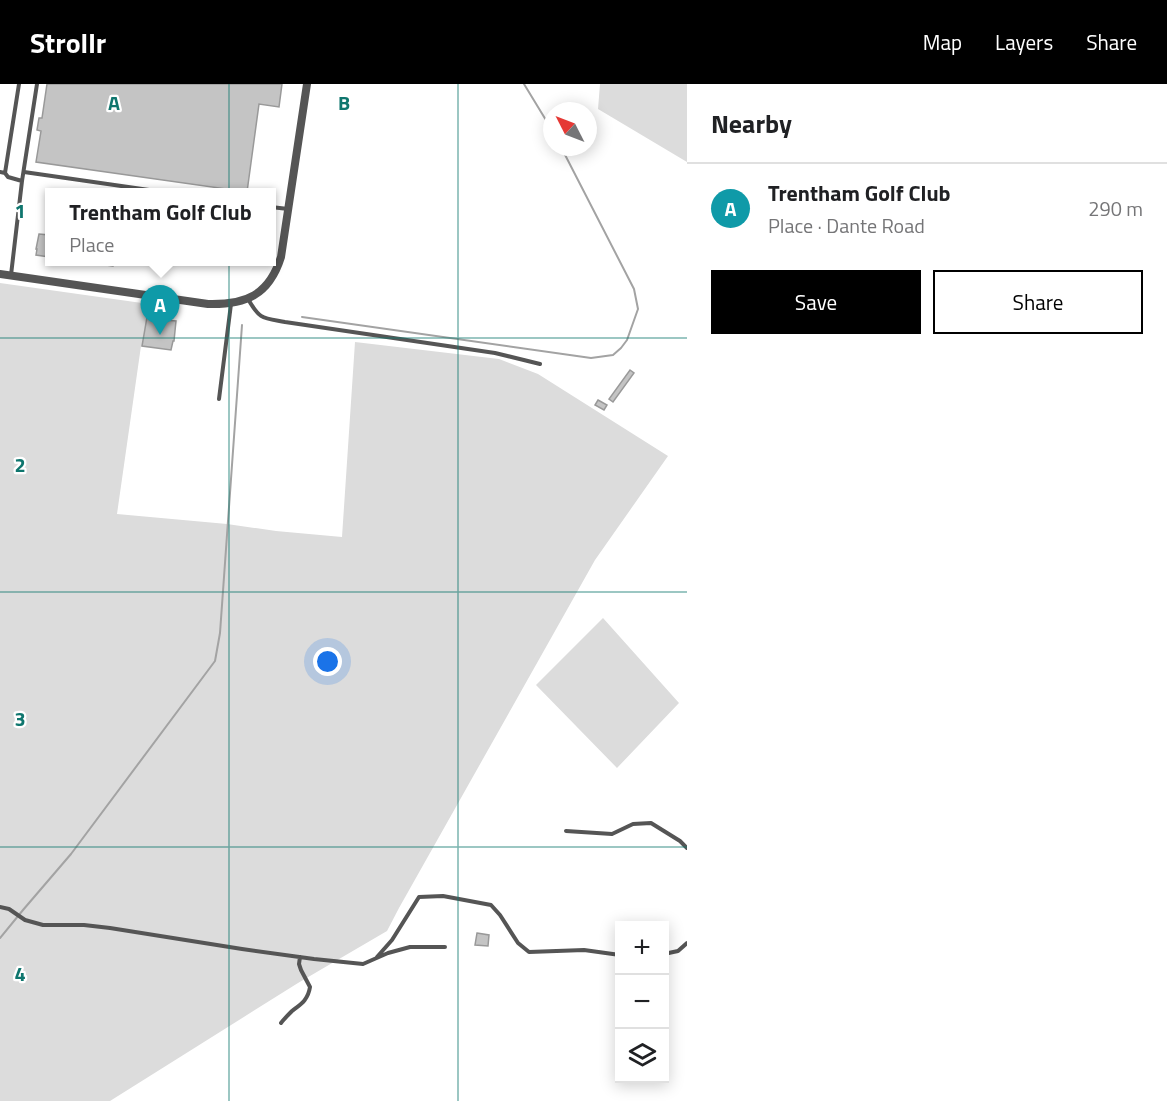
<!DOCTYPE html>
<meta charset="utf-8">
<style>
:root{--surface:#fff;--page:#f6f6f6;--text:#202124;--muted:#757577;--line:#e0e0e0;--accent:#000}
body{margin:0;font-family:"Titillium Web",sans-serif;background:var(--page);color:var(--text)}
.controls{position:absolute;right:18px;bottom:18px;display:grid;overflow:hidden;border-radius:0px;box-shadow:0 3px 15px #0003}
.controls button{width:54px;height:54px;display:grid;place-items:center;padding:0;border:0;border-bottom:2px solid var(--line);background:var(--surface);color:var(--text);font:30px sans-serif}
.compass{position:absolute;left:543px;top:18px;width:54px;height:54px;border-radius:50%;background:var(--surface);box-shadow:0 3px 15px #0003;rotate:312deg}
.you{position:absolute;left:328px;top:578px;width:21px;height:21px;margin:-15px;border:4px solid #fff;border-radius:50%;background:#1a73e8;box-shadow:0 0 0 9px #1a73e833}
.badge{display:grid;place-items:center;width:39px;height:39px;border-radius:50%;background:var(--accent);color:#fff;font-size:20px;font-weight:700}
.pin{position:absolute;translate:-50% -50px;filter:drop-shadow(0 2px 3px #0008)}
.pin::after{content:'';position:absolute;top:32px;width:21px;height:18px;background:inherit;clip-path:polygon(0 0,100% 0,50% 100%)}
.popup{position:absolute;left:45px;top:104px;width:231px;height:78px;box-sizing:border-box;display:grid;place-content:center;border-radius:0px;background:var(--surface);filter:drop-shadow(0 2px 4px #0005);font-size:20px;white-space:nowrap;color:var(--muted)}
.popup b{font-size:22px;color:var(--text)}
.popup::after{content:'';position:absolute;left:50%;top:100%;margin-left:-12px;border:12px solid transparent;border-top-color:var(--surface)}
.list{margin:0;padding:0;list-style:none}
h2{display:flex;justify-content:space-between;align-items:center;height:78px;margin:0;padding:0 24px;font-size:26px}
h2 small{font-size:20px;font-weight:400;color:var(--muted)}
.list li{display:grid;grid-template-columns:39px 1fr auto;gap:18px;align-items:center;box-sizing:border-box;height:90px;padding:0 24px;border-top:2px solid var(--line)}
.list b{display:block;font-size:22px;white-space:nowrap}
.list p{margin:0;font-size:20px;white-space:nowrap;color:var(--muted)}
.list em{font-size:20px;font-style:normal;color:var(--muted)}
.actions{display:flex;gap:12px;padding:18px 24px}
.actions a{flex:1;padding:14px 0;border:2px solid var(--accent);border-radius:0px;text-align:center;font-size:21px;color:var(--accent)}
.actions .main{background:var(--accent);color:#fff}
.icon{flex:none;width:33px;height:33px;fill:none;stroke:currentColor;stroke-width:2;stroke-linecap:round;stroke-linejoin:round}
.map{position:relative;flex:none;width:687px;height:1017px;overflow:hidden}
header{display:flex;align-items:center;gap:36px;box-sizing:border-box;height:84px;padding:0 30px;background:var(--accent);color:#fff}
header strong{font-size:28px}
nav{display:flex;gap:33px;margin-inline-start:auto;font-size:21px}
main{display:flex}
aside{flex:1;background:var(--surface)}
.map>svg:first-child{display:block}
</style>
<header>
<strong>Strollr</strong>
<nav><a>Map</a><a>Layers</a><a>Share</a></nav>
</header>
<main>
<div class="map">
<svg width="687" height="1017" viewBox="0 0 687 1017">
<rect width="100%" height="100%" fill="#fff"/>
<path fill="#dcdcdc" d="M600,0h87v78l-89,-53z
M0,199l149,21v5l2,1 2,2 -1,6h-5l-5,28h-1l-24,168 110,10 49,7 66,6 13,-195 144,17 39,15 130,82 -73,104 -196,348 -12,23 -89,52 -188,118h-110z
M603,534l76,85 -62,65 -81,-83z"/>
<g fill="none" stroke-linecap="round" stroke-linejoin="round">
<path stroke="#a3a3a3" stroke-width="2" d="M524,0l28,46
M302,233l289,41 22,-3 8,-7 6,-8 11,-31 -4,-20 -73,-142
M0,854l23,-28 48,-56 144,-193 5,-28 22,-308"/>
</g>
<path fill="#c4c4c4" stroke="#999" stroke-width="1.5" d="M47,0h235l-3,23 -20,-3 -12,88 -211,-30 5,-31 -4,-1 2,-12h3z
M39,150l10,1v22l-13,-2 1,-6h-1z
M82,178h32l-1,4z
M147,233l12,2v-2l6,1v2l11,1 -2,20h-1l-2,9 -29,-4z
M630,286l4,3 -21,29 -4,-3z
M598,316l9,5 -3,5 -9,-5z
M477,849l12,2 -1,11 -13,-1z"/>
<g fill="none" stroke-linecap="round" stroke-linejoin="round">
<path stroke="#555" stroke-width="4" d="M0,88l5,1 14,-89
M24,88l146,21
M5,89l3,4 14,4
M271,123l17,2
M11,191l11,-94 15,-97
M248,215c12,21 15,19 37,23l210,31 45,11
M219,315l12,-95
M566,747l46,3 21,-10 18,-1 29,18 7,7
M0,823l9,2 16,11 18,5h41l26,3 132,21 72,10 49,5 25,-11 22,-6h35
M664,870l14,-3 9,-8
M377,873l15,-17 27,-43 24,-1 48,9 9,10 18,28 11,9 55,-2 36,5
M281,939c3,-4 7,-8 11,-12 9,-7 16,-11 18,-24l-9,-17 -2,-6 1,-7"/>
<path stroke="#555" stroke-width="8" d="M0,190l208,30c38,1 61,-9 73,-47l26,-173"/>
</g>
<path fill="none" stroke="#0f766e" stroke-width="1.5" stroke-opacity="0.55" d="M229,0v1017M458,0v1017M0,254h687M0,508h687M0,763h687"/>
<g font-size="20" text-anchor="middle" font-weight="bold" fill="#0f766e" stroke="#fff" stroke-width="4.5" stroke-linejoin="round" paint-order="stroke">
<text x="114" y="26">A</text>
<text x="344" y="26">B</text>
<text x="20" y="134">1</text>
<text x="20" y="388">2</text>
<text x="20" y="642">3</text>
<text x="20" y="897">4</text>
</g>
</svg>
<div class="controls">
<button>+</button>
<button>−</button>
<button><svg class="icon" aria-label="layers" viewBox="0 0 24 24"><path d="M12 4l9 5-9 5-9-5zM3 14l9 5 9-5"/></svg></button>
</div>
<svg class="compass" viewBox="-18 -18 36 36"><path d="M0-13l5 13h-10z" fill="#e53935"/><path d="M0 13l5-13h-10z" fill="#757577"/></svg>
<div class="you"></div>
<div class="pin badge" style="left:160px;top:251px;background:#0f9aa8">A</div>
<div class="popup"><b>Trentham Golf Club</b>Place</div>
</div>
<aside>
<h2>Nearby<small></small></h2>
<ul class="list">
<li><span class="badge" style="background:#0f9aa8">A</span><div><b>Trentham Golf Club</b><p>Place · Dante Road</p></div><em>290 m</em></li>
</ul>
<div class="actions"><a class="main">Save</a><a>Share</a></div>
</aside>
</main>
